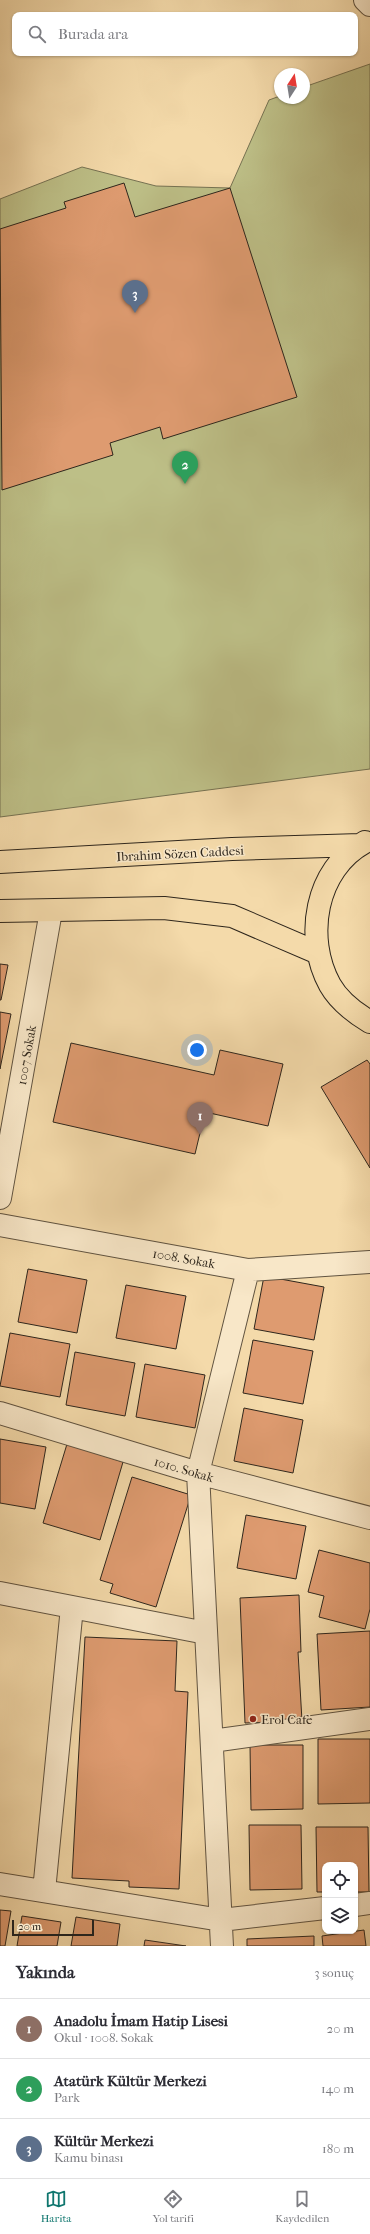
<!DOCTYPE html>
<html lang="tr">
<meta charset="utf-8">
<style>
:root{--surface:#fff;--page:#f2f2f3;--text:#2b2b33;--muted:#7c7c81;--line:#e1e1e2;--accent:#0f766e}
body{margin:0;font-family:"IM FELL French Canon",serif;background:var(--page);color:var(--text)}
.controls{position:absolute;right:12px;bottom:12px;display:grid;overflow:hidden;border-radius:8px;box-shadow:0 1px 3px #0004}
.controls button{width:36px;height:36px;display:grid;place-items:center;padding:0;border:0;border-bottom:1px solid var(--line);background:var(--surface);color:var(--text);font:20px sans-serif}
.compass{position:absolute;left:274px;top:68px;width:36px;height:36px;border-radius:50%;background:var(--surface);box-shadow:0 1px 3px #0004;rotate:12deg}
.scale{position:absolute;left:12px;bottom:10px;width:82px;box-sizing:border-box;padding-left:4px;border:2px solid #2e261c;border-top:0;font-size:11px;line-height:14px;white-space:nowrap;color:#2e261c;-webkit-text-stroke:3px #f8e7c8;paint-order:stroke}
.you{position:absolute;left:197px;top:1050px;width:14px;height:14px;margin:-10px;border:3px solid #fff;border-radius:50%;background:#1a73e8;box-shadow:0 0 0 6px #1a73e833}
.badge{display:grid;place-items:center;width:26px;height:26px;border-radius:50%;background:var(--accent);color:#fff;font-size:13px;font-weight:700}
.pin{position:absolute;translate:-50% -33px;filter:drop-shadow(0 1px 2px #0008)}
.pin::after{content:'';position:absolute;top:21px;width:14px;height:12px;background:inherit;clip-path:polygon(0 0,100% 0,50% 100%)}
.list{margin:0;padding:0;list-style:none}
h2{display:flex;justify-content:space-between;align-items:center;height:52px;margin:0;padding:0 16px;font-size:17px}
h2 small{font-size:13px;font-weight:400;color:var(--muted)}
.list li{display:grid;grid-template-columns:26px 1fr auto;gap:12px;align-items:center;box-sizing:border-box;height:60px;padding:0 16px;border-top:1px solid var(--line)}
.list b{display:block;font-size:15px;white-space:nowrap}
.list p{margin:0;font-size:13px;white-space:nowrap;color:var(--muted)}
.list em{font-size:13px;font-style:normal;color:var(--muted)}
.icon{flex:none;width:22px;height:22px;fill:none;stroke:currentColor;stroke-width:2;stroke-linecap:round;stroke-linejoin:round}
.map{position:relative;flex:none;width:370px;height:1946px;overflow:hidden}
.search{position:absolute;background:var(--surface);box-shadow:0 1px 3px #0004;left:12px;right:12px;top:12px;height:44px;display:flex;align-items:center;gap:10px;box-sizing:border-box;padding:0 14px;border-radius:8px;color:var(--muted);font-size:15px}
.sheet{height:232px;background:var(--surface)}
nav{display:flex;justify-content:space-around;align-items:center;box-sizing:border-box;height:56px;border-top:1px solid var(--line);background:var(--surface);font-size:11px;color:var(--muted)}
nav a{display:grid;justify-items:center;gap:2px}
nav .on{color:var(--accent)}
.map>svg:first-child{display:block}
</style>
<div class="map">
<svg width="370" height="1946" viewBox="0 0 370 1946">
<rect width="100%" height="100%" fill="#f4daaa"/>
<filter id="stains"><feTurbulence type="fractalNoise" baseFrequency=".005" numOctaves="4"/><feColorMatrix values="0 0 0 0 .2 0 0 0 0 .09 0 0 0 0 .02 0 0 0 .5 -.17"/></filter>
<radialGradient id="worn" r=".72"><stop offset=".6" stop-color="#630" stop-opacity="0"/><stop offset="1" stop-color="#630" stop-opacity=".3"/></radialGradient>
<path fill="#bdbf87" stroke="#767252" d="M370,64v705l-370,48v-618l82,-32 74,19 74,2 39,-88 11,-4v2h24v-11z"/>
<path fill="#de9b70" stroke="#2e261c" d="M124,183l11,34 95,-29 67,209 -134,42 -3,-12 -50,16 3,12 -111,35 -2,-261 66,-21 -2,-6z
M0,964l8,1 -7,35h-1z
M0,1012l11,2 -11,55z
M71,1043l143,32 6,-25 63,14 -15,62 -63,-14 -10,42 -142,-32z
M367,1060l3,4v104l-49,-81z
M28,1269l59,11 -10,53 -59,-11z
M264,1276l60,11 -10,53 -60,-11z
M126,1285l60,11 -10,53 -60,-11z
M10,1333l60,11 -10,53 -60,-11z
M253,1340l60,11 -10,53 -60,-11z
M75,1352l60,11 -10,53 -59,-11z
M145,1364l60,11 -10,53 -59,-11z
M244,1408l59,12 -10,53 -59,-12z
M0,1439l46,8 -11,62 -35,-6z
M67,1444l56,18 -23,78 -57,-17z
M132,1477l59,18 -35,112 -46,-14 3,-9 -13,-4z
M246,1515l60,11 -10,53 -59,-11z
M319,1550l51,13v46l-5,20 -46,-12 5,-21 -16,-4z
M299,1595l2,57h-3l4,69 -57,2 -5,-125z
M370,1631v76l-49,3 -4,-76z
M85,1637l92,4 -2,50 13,1 -9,197 -50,-2v-6l-57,-3z
M318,1739h52v64l-52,1z
M250,1745h53v64l-52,1z
M249,1825h52l1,64 -52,1z
M316,1827h52l1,65h-14v-27h-30v27h-8z
M0,1910l11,1 -6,35h-5z
M22,1916l39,6 -4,24h-40z
M76,1917l44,7 -3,22h-46z
M364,1930l2,16h-43l-1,-10z
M314,1936v10h-67v-7z
M145,1940l41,6h-42z"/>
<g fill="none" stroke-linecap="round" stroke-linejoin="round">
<g stroke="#605340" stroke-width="24">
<path id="minor" d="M365,0l5,5
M0,1198l51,-287
M0,1225l248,45 122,-8
M0,1413l198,60 172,45
M0,1593l206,40
M212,1741l158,-22
M0,1884l221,36 104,-12
M44,1891l28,-284
M355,1905l15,-2
M222,1946l-24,-473 50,-203"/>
</g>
<g stroke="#2e261c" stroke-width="24">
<path id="major" d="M365,842c-50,27 -61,96 -35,143 9,16 25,28 40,37
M0,862l232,-13 128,-4
M0,911l164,-3 68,8 86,37"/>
</g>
<use href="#minor" stroke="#f8e7c8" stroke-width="22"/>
<use href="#major" stroke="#f4daaa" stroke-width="22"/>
</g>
<circle fill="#8f2418" stroke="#f8e7c8" stroke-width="1.5" cx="253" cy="1719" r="4"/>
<g text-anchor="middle" stroke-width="3" stroke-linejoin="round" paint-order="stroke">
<g font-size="13" fill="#2e261c" stroke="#f8e7c8">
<text transform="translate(180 853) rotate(-3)" y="5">Ibrahim Sözen Caddesi</text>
<text transform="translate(26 1055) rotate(-80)" y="5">1007 Sokak</text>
<text transform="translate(184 1258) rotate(10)" y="5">1008. Sokak</text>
<text transform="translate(184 1469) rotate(16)" y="5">1010. Sokak</text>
</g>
<g font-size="13" fill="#2e261c" stroke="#f8e7c8" text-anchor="start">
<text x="261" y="1724">Erol Cafe</text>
</g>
</g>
<rect width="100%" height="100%" filter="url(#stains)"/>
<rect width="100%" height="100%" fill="url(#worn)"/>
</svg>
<div class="controls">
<button><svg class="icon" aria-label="locate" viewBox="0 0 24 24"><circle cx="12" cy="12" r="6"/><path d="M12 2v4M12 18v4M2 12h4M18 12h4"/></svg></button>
<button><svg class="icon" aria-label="layers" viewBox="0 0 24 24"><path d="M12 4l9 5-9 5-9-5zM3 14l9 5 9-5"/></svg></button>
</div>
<svg class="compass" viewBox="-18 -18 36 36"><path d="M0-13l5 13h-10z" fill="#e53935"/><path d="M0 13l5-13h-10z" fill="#7c7c81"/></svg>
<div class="scale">20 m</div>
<div class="you"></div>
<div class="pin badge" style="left:200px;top:1135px;background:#8d6e63">1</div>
<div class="pin badge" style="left:185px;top:484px;background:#2e9e5b">2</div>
<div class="pin badge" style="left:135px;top:313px;background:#5c6f8a">3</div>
<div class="search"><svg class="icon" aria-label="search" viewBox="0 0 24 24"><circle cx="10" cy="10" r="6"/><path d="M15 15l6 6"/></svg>Burada ara</div>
</div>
<section class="sheet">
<h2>Yakında<small>3 sonuç</small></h2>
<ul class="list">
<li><span class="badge" style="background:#8d6e63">1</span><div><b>Anadolu İmam Hatip Lisesi</b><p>Okul · 1008. Sokak</p></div><em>20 m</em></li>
<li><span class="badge" style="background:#2e9e5b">2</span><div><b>Atatürk Kültür Merkezi</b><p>Park</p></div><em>140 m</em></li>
<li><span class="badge" style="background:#5c6f8a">3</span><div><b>Kültür Merkezi</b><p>Kamu binası</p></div><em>180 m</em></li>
</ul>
</section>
<nav>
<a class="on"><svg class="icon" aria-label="map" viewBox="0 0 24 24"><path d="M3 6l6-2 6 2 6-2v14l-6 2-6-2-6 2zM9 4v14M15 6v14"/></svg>Harita</a>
<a><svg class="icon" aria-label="directions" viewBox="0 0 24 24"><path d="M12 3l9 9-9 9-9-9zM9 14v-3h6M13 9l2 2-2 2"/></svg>Yol tarifi</a>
<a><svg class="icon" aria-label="saved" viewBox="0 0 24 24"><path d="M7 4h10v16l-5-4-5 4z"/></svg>Kaydedilen</a>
</nav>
